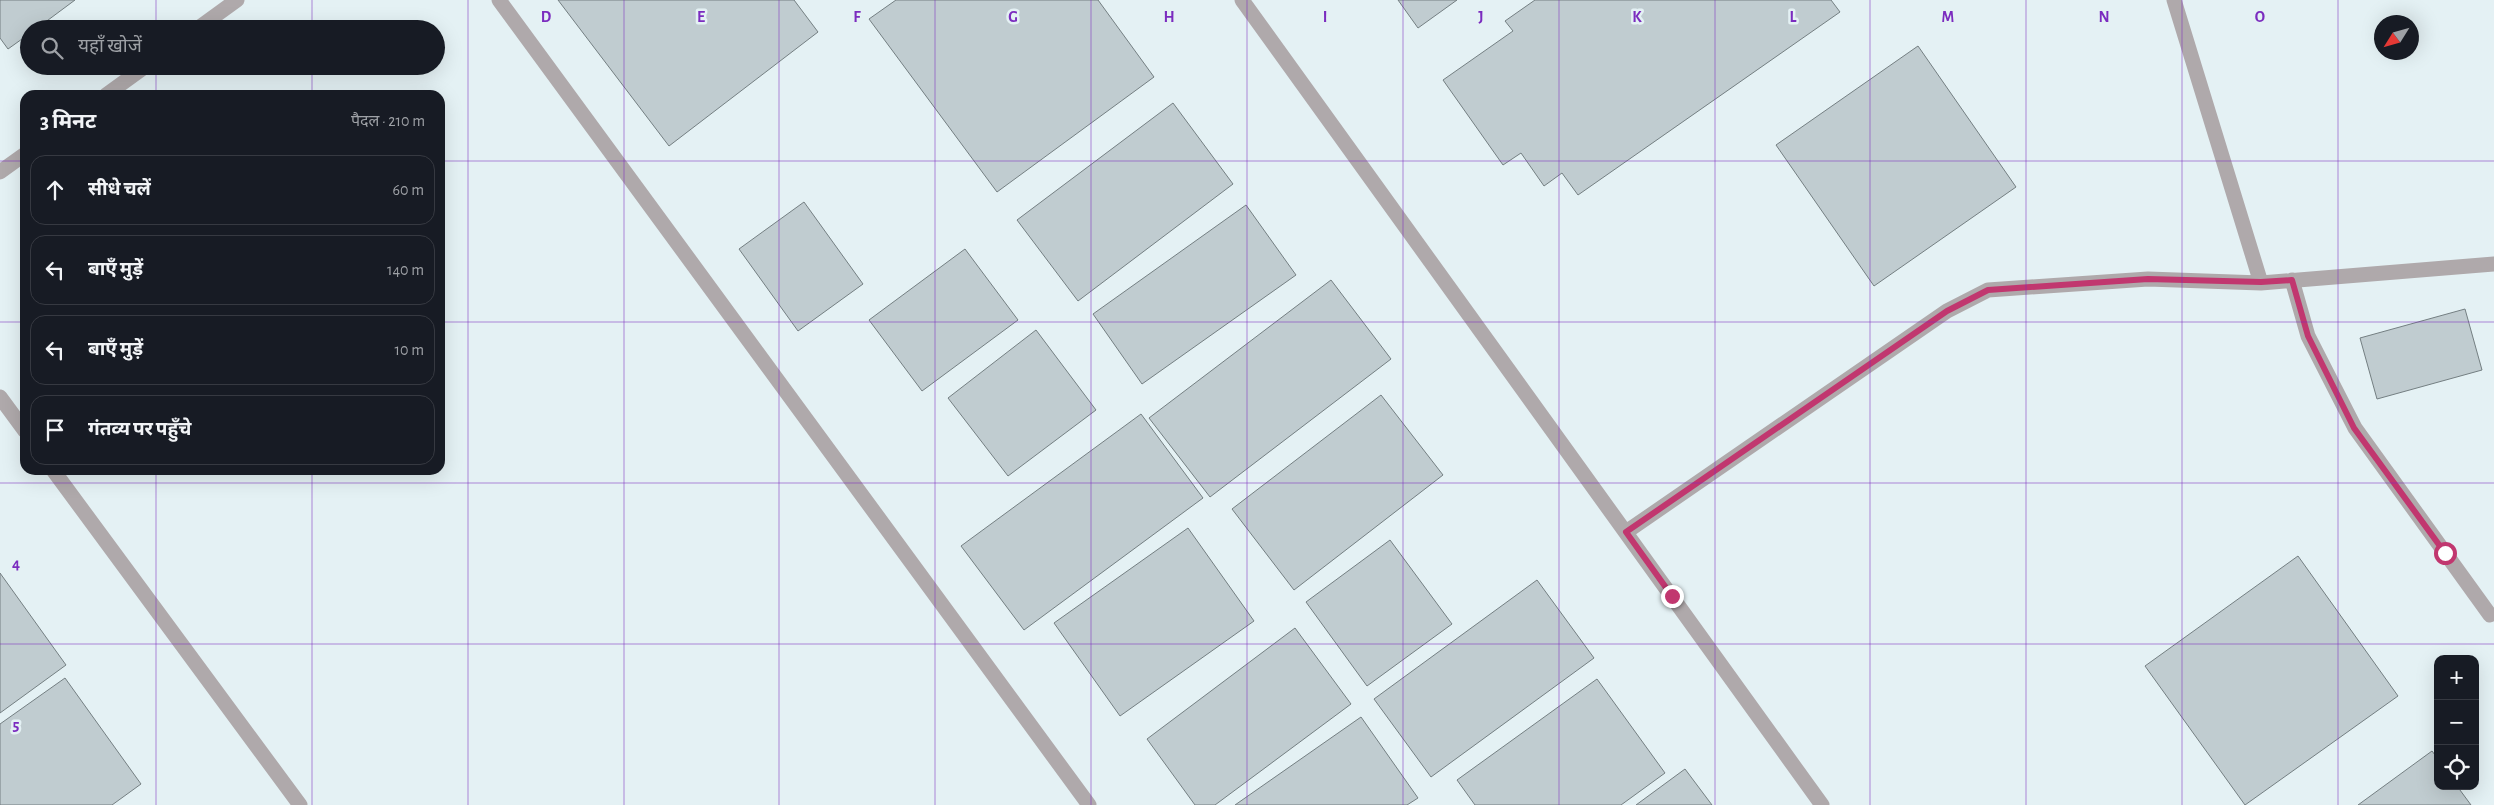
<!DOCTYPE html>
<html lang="hi">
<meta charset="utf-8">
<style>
:root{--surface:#171b24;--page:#20242c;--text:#f1f3f6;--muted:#9ea1a6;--line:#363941}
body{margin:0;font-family:"Alegreya Sans","Noto Sans Devanagari",sans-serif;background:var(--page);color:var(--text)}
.controls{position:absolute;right:15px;bottom:15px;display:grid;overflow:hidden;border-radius:10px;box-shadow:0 5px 20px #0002}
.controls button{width:45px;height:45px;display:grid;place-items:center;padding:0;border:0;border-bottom:1px solid var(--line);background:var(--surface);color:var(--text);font:25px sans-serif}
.compass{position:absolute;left:2374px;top:15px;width:45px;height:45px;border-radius:50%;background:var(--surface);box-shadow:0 5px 20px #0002;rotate:233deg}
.stop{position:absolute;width:15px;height:15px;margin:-11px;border:4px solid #c1376f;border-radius:50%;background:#fff}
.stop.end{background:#c1376f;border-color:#fff;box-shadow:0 1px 5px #0008}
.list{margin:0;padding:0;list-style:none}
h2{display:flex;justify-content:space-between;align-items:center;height:65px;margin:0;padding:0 20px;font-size:21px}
h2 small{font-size:16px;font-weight:400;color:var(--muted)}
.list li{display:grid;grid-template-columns:32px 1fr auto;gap:15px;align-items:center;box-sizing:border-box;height:70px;margin:0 10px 10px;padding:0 10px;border:1px solid var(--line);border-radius:15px}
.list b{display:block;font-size:19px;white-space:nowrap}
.list em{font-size:16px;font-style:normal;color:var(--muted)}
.icon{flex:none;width:28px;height:28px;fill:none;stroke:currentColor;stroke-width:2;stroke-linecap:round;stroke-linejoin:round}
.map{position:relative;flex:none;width:2494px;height:805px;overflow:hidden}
.search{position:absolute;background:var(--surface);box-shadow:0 5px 20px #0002;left:20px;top:20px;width:425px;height:55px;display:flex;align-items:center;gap:12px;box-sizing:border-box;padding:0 18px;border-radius:28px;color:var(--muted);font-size:19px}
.panel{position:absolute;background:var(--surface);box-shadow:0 5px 20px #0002;left:20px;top:90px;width:425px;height:385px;border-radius:15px}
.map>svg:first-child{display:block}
</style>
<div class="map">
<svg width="2494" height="805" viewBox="0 0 2494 805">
<rect width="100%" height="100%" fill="#e4f1f4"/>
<path fill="#c0ccd0" stroke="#747f82" d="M0,0h75l-39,29h-7v5l-21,15 -8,-11z
M558,0h236l24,32 -149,114z
M896,0h202l56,77 -157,115 -128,-173z
M1398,0h59l-39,28z
M1535,0h296l9,12 -262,183 -16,-22 -18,13 -23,-33 -18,12 -60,-85 70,-49 -8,-10z
M1918,46l98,141 -142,99 -98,-141z
M1173,103l60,81 -155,117 -61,-81z
M804,202l59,82 -65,47 -59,-82z
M1246,205l50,70 -154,109 -49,-70z
M965,249l53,71 -96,71 -53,-71z
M1331,280l60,79 -181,138 -61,-79z
M2465,309l17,61 -105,29 -17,-61z
M1036,330l60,80 -88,66 -60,-78z
M1381,395l62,80 -149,115 -62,-81z
M1141,414l62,84 -179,132 -63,-84z
M1188,528l66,93 -134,95 -66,-93z
M1390,540l62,84 -85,62 -61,-84z
M2298,556l100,140 -153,109 -100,-139z
M0,573l66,92 -66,48z
M1537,580l57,78 -163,119 -57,-78z
M1295,628l56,76 -136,101h-20l-48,-66z
M65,678l76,106 -29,21h-112v-81z
M1597,679l68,94 -44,32h-146l-18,-25z
M1361,717l57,81 -11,7h-172z
M2432,751l6,8v27h19l14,19h-113z
M1685,769l27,36h-76z"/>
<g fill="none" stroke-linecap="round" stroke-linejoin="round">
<path stroke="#afa9ab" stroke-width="15" d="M499,0l590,805
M1242,0l580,805
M2174,0l87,283
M197,29l40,-29
M106,95l40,-29
M0,172l25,-18
M2292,280l16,56 47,92 135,187
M0,397l25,34
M53,470l247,335
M1626,532l321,-221 41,-21 160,-11 113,4 233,-19"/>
</g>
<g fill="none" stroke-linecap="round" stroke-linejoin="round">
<path stroke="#c1376f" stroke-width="6" d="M1672,596l-46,-64 321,-221 41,-21 160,-11 113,3 31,-2 16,56 46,92 91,125"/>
</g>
<path fill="none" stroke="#7b2cbf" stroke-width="1" stroke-opacity="0.55" d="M156,0v29M312,0v29M468,0v805M624,0v805M779,0v805M935,0v805M1091,0v805M1247,0v805M1403,0v805M1559,0v805M1715,0v805M1870,0v805M2026,0v805M2182,0v805M2338,0v805M156,66v29M312,66v29M0,161h25M440,161h2054M0,322h25M440,322h2054M156,470v335M312,470v335M0,483h2494M0,644h2494"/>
<g font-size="16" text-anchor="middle" font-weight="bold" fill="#7b2cbf" stroke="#e4f1f4" stroke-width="5" stroke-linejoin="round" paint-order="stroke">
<text x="546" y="22">D</text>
<text x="701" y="22">E</text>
<text x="857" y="22">F</text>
<text x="1013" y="22">G</text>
<text x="1169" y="22">H</text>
<text x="1325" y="22">I</text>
<text x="1481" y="22">J</text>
<text x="1637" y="22">K</text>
<text x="1793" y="22">L</text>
<text x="1948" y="22">M</text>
<text x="2104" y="22">N</text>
<text x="2260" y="22">O</text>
<text x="16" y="569">4</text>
<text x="16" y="730">5</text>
</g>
</svg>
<div class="controls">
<button>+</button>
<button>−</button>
<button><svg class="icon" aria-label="locate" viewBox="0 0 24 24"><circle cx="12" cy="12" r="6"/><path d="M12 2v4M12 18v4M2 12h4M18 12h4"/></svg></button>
</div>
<svg class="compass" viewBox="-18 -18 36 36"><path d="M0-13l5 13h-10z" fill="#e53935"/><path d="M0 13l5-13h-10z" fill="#9ea1a6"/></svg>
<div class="stop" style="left:2445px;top:553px"></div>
<div class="stop end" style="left:1672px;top:596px"></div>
<div class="search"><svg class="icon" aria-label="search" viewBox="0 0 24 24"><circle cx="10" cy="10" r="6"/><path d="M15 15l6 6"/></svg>यहाँ खोजें</div>
<section class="panel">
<h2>3 मिनट<small>पैदल · 210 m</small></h2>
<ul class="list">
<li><svg class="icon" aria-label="ahead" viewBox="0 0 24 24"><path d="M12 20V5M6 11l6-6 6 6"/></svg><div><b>सीधे चलें</b></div><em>60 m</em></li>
<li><svg class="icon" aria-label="left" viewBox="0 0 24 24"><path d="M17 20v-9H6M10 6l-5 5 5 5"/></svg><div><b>बाएँ मुड़ें</b></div><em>140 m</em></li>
<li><svg class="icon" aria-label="left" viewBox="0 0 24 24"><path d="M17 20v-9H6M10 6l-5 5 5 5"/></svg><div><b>बाएँ मुड़ें</b></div><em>10 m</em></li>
<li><svg class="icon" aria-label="arrive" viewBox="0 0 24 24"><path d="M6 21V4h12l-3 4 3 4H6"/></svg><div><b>गंतव्य पर पहुँचे</b></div></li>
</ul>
</section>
</div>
